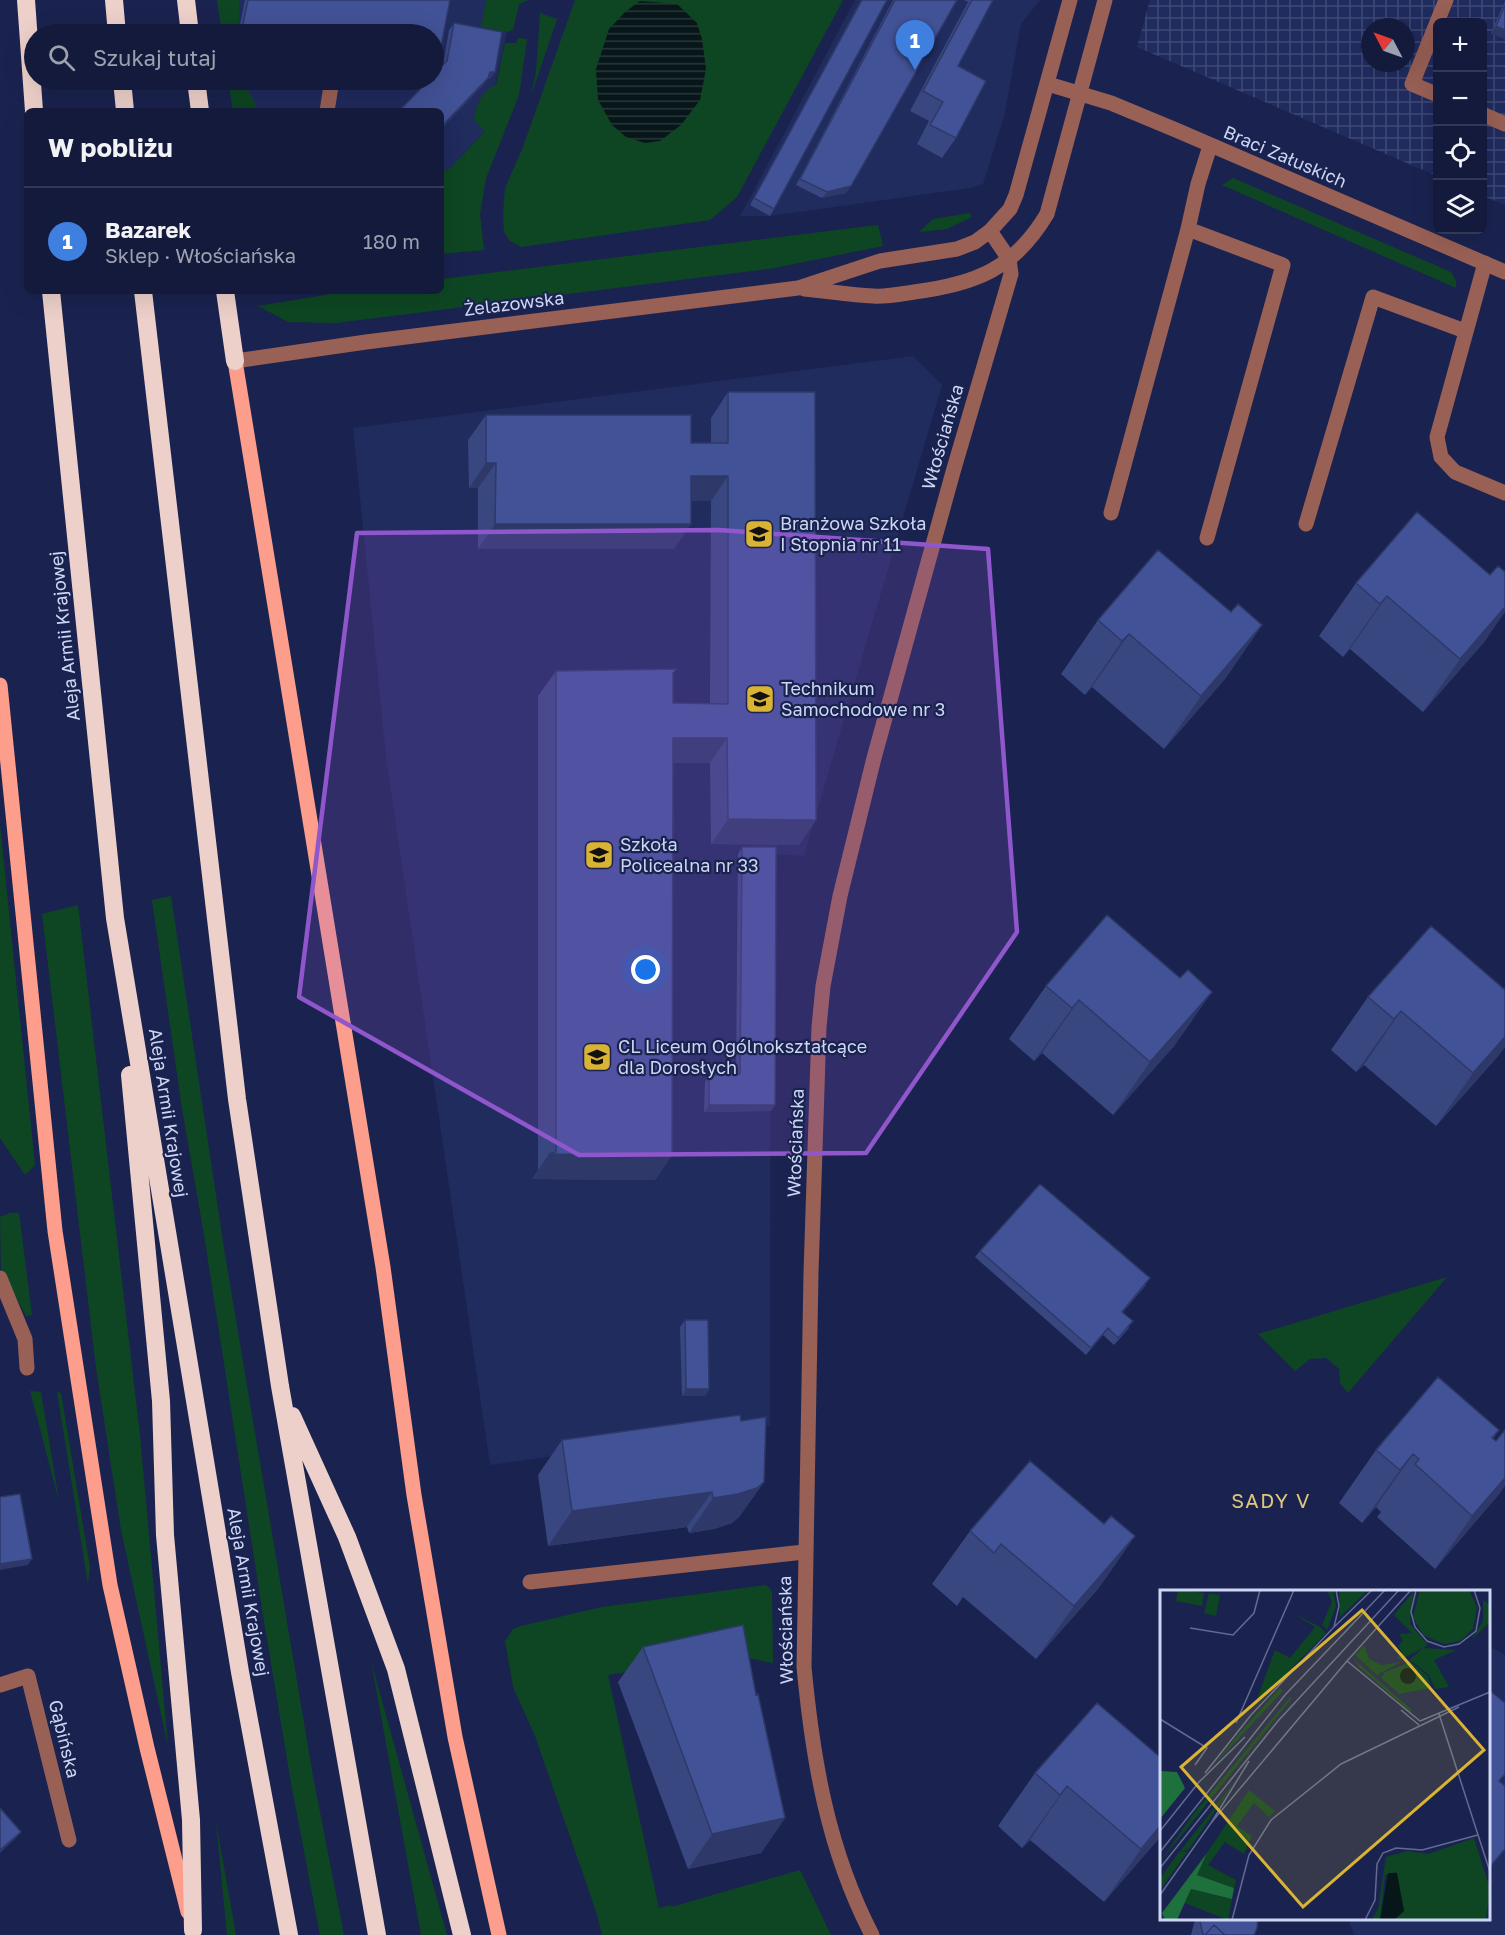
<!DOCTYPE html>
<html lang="pl">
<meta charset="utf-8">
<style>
:root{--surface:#141a3b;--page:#1d2342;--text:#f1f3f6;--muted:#9da1af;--line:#333855;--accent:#bca0f2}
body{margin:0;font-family:"Golos Text",sans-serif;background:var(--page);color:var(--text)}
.controls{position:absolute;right:18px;top:18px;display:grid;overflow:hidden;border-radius:9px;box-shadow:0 6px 24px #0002}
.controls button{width:54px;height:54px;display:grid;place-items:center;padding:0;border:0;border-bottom:2px solid var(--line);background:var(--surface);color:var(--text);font:30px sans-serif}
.compass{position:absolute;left:1361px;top:18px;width:54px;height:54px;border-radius:50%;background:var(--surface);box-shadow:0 6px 24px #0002;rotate:311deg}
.you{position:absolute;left:646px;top:970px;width:21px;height:21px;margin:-15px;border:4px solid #fff;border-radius:50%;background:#1a73e8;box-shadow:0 0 0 9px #1a73e833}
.badge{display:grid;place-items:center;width:39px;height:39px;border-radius:50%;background:var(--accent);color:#fff;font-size:20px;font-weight:700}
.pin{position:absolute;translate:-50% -50px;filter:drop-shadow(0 2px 3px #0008)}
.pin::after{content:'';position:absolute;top:32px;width:21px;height:18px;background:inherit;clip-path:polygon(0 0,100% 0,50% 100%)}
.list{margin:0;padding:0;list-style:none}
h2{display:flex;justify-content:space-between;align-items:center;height:78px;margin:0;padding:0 24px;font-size:26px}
h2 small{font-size:20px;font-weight:400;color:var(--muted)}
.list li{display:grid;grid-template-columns:39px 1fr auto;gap:18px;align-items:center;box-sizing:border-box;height:108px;padding:0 24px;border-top:2px solid var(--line)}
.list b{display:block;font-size:22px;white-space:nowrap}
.list p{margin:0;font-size:20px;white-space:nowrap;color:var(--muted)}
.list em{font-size:20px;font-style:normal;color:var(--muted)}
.icon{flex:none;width:33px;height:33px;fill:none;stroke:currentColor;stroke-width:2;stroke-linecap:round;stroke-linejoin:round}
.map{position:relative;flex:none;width:1505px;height:1935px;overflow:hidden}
.search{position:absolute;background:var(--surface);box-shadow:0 6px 24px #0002;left:24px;top:24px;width:420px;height:66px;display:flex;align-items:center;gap:15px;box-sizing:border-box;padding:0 21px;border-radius:33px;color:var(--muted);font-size:22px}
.panel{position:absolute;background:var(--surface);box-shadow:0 6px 24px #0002;left:24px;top:108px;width:420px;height:186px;border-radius:9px}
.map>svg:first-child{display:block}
</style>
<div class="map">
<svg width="1505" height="1935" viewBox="0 0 1505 1935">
<defs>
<pattern id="industrial-grid" width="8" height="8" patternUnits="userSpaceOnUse" patternTransform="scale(1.5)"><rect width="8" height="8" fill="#202b5e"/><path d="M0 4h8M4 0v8" fill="none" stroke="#3f4976"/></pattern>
<pattern id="water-rules" width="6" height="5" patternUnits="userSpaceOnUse" patternTransform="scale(1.5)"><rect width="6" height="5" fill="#071619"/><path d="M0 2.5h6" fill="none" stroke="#2a373b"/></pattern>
</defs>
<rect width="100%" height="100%" fill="#1a234f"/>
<path fill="#202b5e" d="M217,0h269l-5,27 26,5 -22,99 -36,38 -8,3v-61h-208l-5,-31h206v-46h-212z
M855,0h185l-19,24 -17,93 -21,67 -13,4 -200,28h-30z
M913,356l29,29 -138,471 -33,-2 -1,572 -280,39 -104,-708 -33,-329z
M1489,1646l16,9v280h-151l-6,-16 140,-1z"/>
<path fill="url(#industrial-grid)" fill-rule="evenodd" d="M1150,0h355v205l-22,-9 -1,-174h-44l-1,154 -300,-129zM1370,27h36v36h-36z"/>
<path fill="#0e4623" d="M217,0h22l1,34h-18z
M486,0h42l-9,4 -6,26 -6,2 -26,-5z
M575,0h268l-106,197 -27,23 -189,27 -11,-6 -6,-9 -1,-18 2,-26 18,-41z
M540,13l17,6 -26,77 5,-24z
M518,38l9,1 -8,56 -33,83 -6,36 4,36 -43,4v-82l8,-3 36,-38 -11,-11c3,-16 7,-28 22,-35l9,-42h11z
M228,80h14l13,23v8h-22z
M1233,178l218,94 5,9v7l-234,-103z
M970,213l2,4 -25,12 -28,3 14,-13z
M878,225l5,21 -114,23 -433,54 -48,-1 -30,-16 91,-15h92v-12z
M0,825l35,340 -10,10 -25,-37z
M171,896l54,359 88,521 31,159h-24l-29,-152 -29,-174 -57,-368 -24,-139 -29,-202z
M78,905l62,530 28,311 -47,-216 -25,-162 -54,-454z
M10,1213h9l13,102 -6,1 -25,-46 -1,-53z
M1447,1277l-99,116 -8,-10 -1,-14 -13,-11 -16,1 -15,12 -37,-37z
M30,1391l11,1 18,109z
M57,1392l4,1 29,174 -2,17z
M765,1585l5,3 2,5 1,70 -39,-8 -126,20 51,233 12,-3v2l129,-37 31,65h-229l-5,-21 -62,-178 -22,-49 -8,-46 8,-12 8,-3 81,-19z
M371,1661l76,274h-26z
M216,1822l20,113h-9z"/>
<path fill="url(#water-rules)" d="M640,1l37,3 20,19 5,16 4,30 -6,31 -19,25 -21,16 -15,2 -19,-6 -14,-12 -14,-25 -2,-31 13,-40 16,-17z"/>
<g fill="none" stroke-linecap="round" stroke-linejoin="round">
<path stroke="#996055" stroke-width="15" d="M1048,84l63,19 65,27 329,142
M1438,95l-26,-11 34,-84
M327,111l5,-31
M1482,114l23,10
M1188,229l95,36 -76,273
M1485,263l-48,174 4,20 14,15 50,21
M804,289c23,2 46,6 69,7 13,1 28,-2 41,-4 62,-8 100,-23 133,-78l58,-214
M235,361l131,-19 432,-54 82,-27 77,-12 18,-7 15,-11 20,-22 6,-14 54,-195
M1111,513l77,-284 10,-45 12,-38
M1306,524l67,-227 92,34
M0,1278l25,61 2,29
M530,1582l274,-30
M0,1685l28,-9 41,164
M872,1935c-44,-85 -59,-173 -68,-268l7,-394 8,-246 4,-41 17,-90 34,-138 79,-286 58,-198 -2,-15 -19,-28"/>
<path stroke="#fc9e8b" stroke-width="15" d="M235,361l148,906 31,228 41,242 44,198
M0,685l55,546 55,354 37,163 41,164"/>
<path stroke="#eed0ca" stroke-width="18" d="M26,0l8,111
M114,0l3,34
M186,0l4,34
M122,80l3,31
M196,80l4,31
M51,291l64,627 125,754 49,263
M143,291l94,808 43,287 97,549
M225,291l10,70
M130,1075l31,326 4,134 26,285 2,110
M292,1416l55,121 49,132 66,266"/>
</g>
<path fill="#394781" d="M245,0h205l-14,72 7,-7 6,-35 5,-7 36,56h-2l-4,5 -43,45v-18l-18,-25 -34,-6h45v-46h-196z
M861,0h26l-113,209 -4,7 -20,-11z
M893,0h64l-106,186 -5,7 -24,5 -26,-13z
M964,0h29l-35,66 -2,72 -14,20 -25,-14 12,-23 -19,-10 58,-109z
M1505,1v38l-14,-6z
M728,392l88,428 -17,25 -88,-1 -1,-81h-37l-1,392 -17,25 -123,-1 6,-9v-474l18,-25 117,2v30h37l1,-202h-20l-17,48h-196v-61h-9l-1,-48 18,-25 205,28h20v-25z
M1417,512l68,129 -62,71 -73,-63 -7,8 -24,-21 37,-53z
M1231,612l31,13 -37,54 -61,70 -72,-62 -7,8 -24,-21 37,-54z
M742,847l29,264 -67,1 1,-30 4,-7 27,-1 2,-220z
M1107,915l68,130 -62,70 -71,-62 -8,8 -25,-22 37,-53z
M1368,997l131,58 -63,71 -72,-61 -8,7 -25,-22z
M980,1251l166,34 -23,27 6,16 -15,17 -11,-10 -17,20 -111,-98z
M685,1320l24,69 -4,7h-23l-2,-69z
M741,1421l23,61 -25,35 -7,6 -18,6 -25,4 -2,-6 -139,19 -10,-71 24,-35z
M1499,1430l-6,9 7,54 -65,76 -58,-52 4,-5 -5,-5 -14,16 -23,-20 37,-53z
M1104,1524l31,12 -37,53 -62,70 -73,-62 -6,9 -25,-22 38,-53z
M643,1647l113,48 29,123 -24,35 -73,16 -70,-187z
M1161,1758v78l-57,66 -74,-62 -8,8 -24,-22 37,-53z
M1197,1918h61l-4,17h-63l3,-12z"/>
<path fill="#2e3969" d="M1496,26l9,4v9l-14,-6z
M490,72h5l-5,7h-2l-4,5 -43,45v-2z
M389,80h40l-4,6z
M851,186l-5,7 -24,5 5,-6z
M486,463h10l-18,25h-9z
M691,476h37l-17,25h-38z
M495,524h196l-17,25h-196z
M1387,596l-37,53 -7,8 37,-53z
M1505,607v5l-20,29 -62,71 37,-53z
M1262,625l-37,54 -61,70 37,-53z
M1129,634l-37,53 -7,8 37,-54z
M673,738h54l-17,25h-54z
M728,819l88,1 -17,25 -88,-1z
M1212,992l-37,53 -62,70 37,-53z
M1079,1000l-37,53 -8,8 38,-53z
M1401,1011l-37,54 -8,7 38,-53z
M1505,1037v10l-6,8 -63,71 37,-53z
M709,1105h66l-4,6 -67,1z
M549,1154l123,1 -17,25 -123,-1z
M1108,1328l-5,7 -17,20 5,-7z
M686,1389h23l-4,7h-23z
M1413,1454l-37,53 -14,16 38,-53z
M1505,1478v8l-5,7 -65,76 37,-53z
M764,1482l-25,35 -7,6 -18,6 -25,4 24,-35z
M712,1492l-25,35 -139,19 24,-35z
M1135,1536l-37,53 -62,70 38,-53z
M32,1559l-4,6 -28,5v-6z
M1067,1786l-37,54 -8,8 38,-53z
M785,1818l-24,35 -73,16 24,-35z
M1161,1825v11l-57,66 37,-53z
M21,1832l-5,6 -16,15v-3z"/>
<path fill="#425296" stroke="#2e3969" stroke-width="1.5" d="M248,0h202l-14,72 11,-11 7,-38 48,9 -7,40h-5l-2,6 -47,49v-16h-42l30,-31h5v-46h-193z
M862,0h25l-113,209 -20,-11z
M895,0h62l-106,186 -24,6 -27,-13z
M972,0h21l-35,66 28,15 -30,57 -26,-13 13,-23 -20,-11z
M1505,5v25l-9,-4z
M728,392h87l1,428 -88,-1 -1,-81h-54l-1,417 -123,-1 7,-2v-481l120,-2 -3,4v30l55,1v-228h-37v48h-196l1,-61h-10v-48h205v28h37z
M1417,512l73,63 8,-9 7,6v35l-45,52 -73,-63 -7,8 -24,-21z
M1158,550l73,62 7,-8 24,21 -61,71 -72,-62 -7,7 -24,-21z
M742,847h34l-1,258h-66v-30l31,-1z
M1107,915l73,63 8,-8 24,22 -62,70 -71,-62 -7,8 -26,-22z
M1431,926l73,63h1v48l-32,36 -72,-62 -7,8 -26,-22z
M1040,1184l110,94 -28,34 11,9 -15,17 -10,-10 -17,20 -111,-97z
M685,1320h23l1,69h-23z
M1438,1377l61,53 -7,8 4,3 9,-11v48l-33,38 -57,-52 4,-5 -6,-5 -13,16 -24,-20z
M740,1415l1,6 25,-4 -2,65 -7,6 -19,6 -25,4 -1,-6 -140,19 -10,-71z
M1030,1461l74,63 7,-8 24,20 -61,70 -73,-62 -7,9 -24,-22z
M20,1494l12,65 -32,5v-67z
M743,1625l13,70 2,-1 27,124 -73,16 -69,-187z
M1488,1689l17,14v71l-6,7 6,5v63l-17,20z
M1097,1703l64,55v67l-20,24 -74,-63 -7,9 -25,-22z
M0,1808l21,24 -21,18z
M1200,1918h58l-1,10 -3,7h-29l-11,-10 -9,10h-2l-3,-14z
M1214,1925l11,10h-20z"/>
<path fill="#9056cc" fill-opacity="0.2" stroke="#9056cc" stroke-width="4.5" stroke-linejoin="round" d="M719,530l269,19 29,383 -151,221 -287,2 -280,-158 58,-464z"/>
<defs>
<g id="school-square" transform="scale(1.5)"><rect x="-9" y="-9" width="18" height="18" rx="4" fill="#d9b334" stroke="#1a234f"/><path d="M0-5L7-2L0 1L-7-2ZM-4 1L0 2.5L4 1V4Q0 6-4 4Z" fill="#111"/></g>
<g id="university-square" transform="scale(1.5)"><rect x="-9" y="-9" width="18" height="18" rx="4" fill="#d9b334" stroke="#1a234f"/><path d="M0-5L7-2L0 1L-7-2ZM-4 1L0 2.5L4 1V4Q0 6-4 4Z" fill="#111"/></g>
</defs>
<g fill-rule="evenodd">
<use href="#school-square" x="759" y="534"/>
<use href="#school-square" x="760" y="699"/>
<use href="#university-square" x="599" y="855"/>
<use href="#school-square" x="597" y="1057"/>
</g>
<g text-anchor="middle" stroke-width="4.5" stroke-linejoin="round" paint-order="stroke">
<g font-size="18" fill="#cdd6f3" stroke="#1a234f">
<text transform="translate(1285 157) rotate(23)" y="6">Braci Załuskich</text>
<text transform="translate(514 304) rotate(-7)" y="6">Żelazowska</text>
<text transform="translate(943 437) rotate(-74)" y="6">Włościańska</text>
<text transform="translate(65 636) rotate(-96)" y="6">Aleja Armii Krajowej</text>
<text transform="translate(168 1113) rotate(81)" y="6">Aleja Armii Krajowej</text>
<text transform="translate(796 1143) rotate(-88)" y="6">Włościańska</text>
<text transform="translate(248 1592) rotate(80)" y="6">Aleja Armii Krajowej</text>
<text transform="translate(786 1630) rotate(-91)" y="6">Włościańska</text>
<text transform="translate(64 1739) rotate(76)" y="6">Gąbińska</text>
</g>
<g font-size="18" fill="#cdd6f3" stroke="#1a234f" text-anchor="start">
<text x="780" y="530">Branżowa Szkoła<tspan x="780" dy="21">I Stopnia nr 11</tspan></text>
<text x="781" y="695">Technikum<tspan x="781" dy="21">Samochodowe nr 3</tspan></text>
<text x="620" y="851">Szkoła<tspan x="620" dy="21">Policealna nr 33</tspan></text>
<text x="618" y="1053">CL Liceum Ogólnokształcące<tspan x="618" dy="21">dla Dorosłych</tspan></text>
</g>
<g font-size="20" letter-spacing="1.5" fill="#dfc67a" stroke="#1a234f">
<text x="1271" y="1508">SADY V</text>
</g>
</g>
<g transform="translate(1160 1590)">
<rect width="330" height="330" fill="#1a234f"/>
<path d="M18,0l26,3 -2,13 -26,-5zM167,0h6l3,16 -9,24 -5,-5 10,-23zM179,0h29l-28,27zM260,0h49l8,17 -4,22 -13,12 -16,3 -21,-9 -10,-18zM253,2l-3,32 18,21 -28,15 -2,-3 5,-3 -5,-8 5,-5 -4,-7 13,-1 -18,-18zM49,3l11,2 -4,21 -12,-3zM323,10l7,5v17l-18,17 11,-18zM133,23l27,14 6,6 -72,74 21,-57 15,8 25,-31zM204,55l5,14 13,6 19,-3 -24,13 -22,-20zM263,58l33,2 -22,10 15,27 -14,2 -6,-14 -16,-13 -7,1zM194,69l58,51 -2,2 -51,-45zM251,72l17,14 3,12 -32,6 -18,-16 4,-6zM120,98l3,3 -71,76 30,-37zM130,107l2,1 -132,164 34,-49zM77,189l-48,70 -6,2 -2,-1zM89,200l26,21 -6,6 -15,-14 -17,23 15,10 -8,18 -19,-12 -17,23 28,15 -2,8 -37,-13 10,-22zM314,248l16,51 -4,31h-92l10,-10 -8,-38 -11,3 -5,45h-8l6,-11 8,-52 22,-6 20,3zM20,261l7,1 -27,38v-12zM31,299l41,10 -4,21 -43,-17z" fill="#0e4623"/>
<path d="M0,181l17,1 8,16 -25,31zM47,263l-10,22 37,13 -2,11 -41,-10 -14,31h-12l-3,-7z" fill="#1e703c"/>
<path d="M240 86a8 8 0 1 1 16 0a8 8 0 1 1-16 0ZM228,283h9l7,38 -10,9h-14z" fill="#071619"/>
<path fill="none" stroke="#626b91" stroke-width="1.5" d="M256,0l-5,22 4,15 12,14 17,6 15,-3 17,-13 4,-23 -6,-18M174,37l38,-37M30,38l43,7 21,-22 6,-23M187,71l73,60M187,71l64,-71M241,120l18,15M279,124l51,158M0,129l47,29 -12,17M260,131l70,-29M76,133l58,-133M45,183l46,-58 83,-88 5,-21 -3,-16M37,194l48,-47M51,233l38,-62M0,241l39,-49M0,262l125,-157 100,-105M0,278l118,-147 121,-131M0,305l51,-72 136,-162M72,330l17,-65 22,-35 70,-56 118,-57M205,330l10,-20 2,-36 6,-11 13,-5 26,2 56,-15"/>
<path fill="#d9b334" fill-opacity="0.15" stroke="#d9b334" stroke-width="3" d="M202,20l122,140 -181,157 -122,-140z"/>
<rect width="330" height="330" fill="none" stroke="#cdd6f3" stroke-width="3"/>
</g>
</svg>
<div class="controls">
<button>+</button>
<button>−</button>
<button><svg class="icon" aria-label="locate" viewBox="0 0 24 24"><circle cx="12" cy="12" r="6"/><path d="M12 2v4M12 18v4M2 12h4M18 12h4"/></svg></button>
<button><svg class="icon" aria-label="layers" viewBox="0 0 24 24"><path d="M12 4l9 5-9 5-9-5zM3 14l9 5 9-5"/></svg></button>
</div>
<svg class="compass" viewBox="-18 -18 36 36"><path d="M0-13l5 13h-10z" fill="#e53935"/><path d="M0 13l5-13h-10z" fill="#9da1af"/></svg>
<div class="you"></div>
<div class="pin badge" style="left:915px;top:70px;background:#3f7fe0">1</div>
<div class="search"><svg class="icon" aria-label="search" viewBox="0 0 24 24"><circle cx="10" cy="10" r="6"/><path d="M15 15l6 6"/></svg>Szukaj tutaj</div>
<section class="panel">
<h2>W pobliżu<small></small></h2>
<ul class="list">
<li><span class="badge" style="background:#3f7fe0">1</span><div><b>Bazarek</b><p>Sklep · Włościańska</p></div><em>180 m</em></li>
</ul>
</section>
</div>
